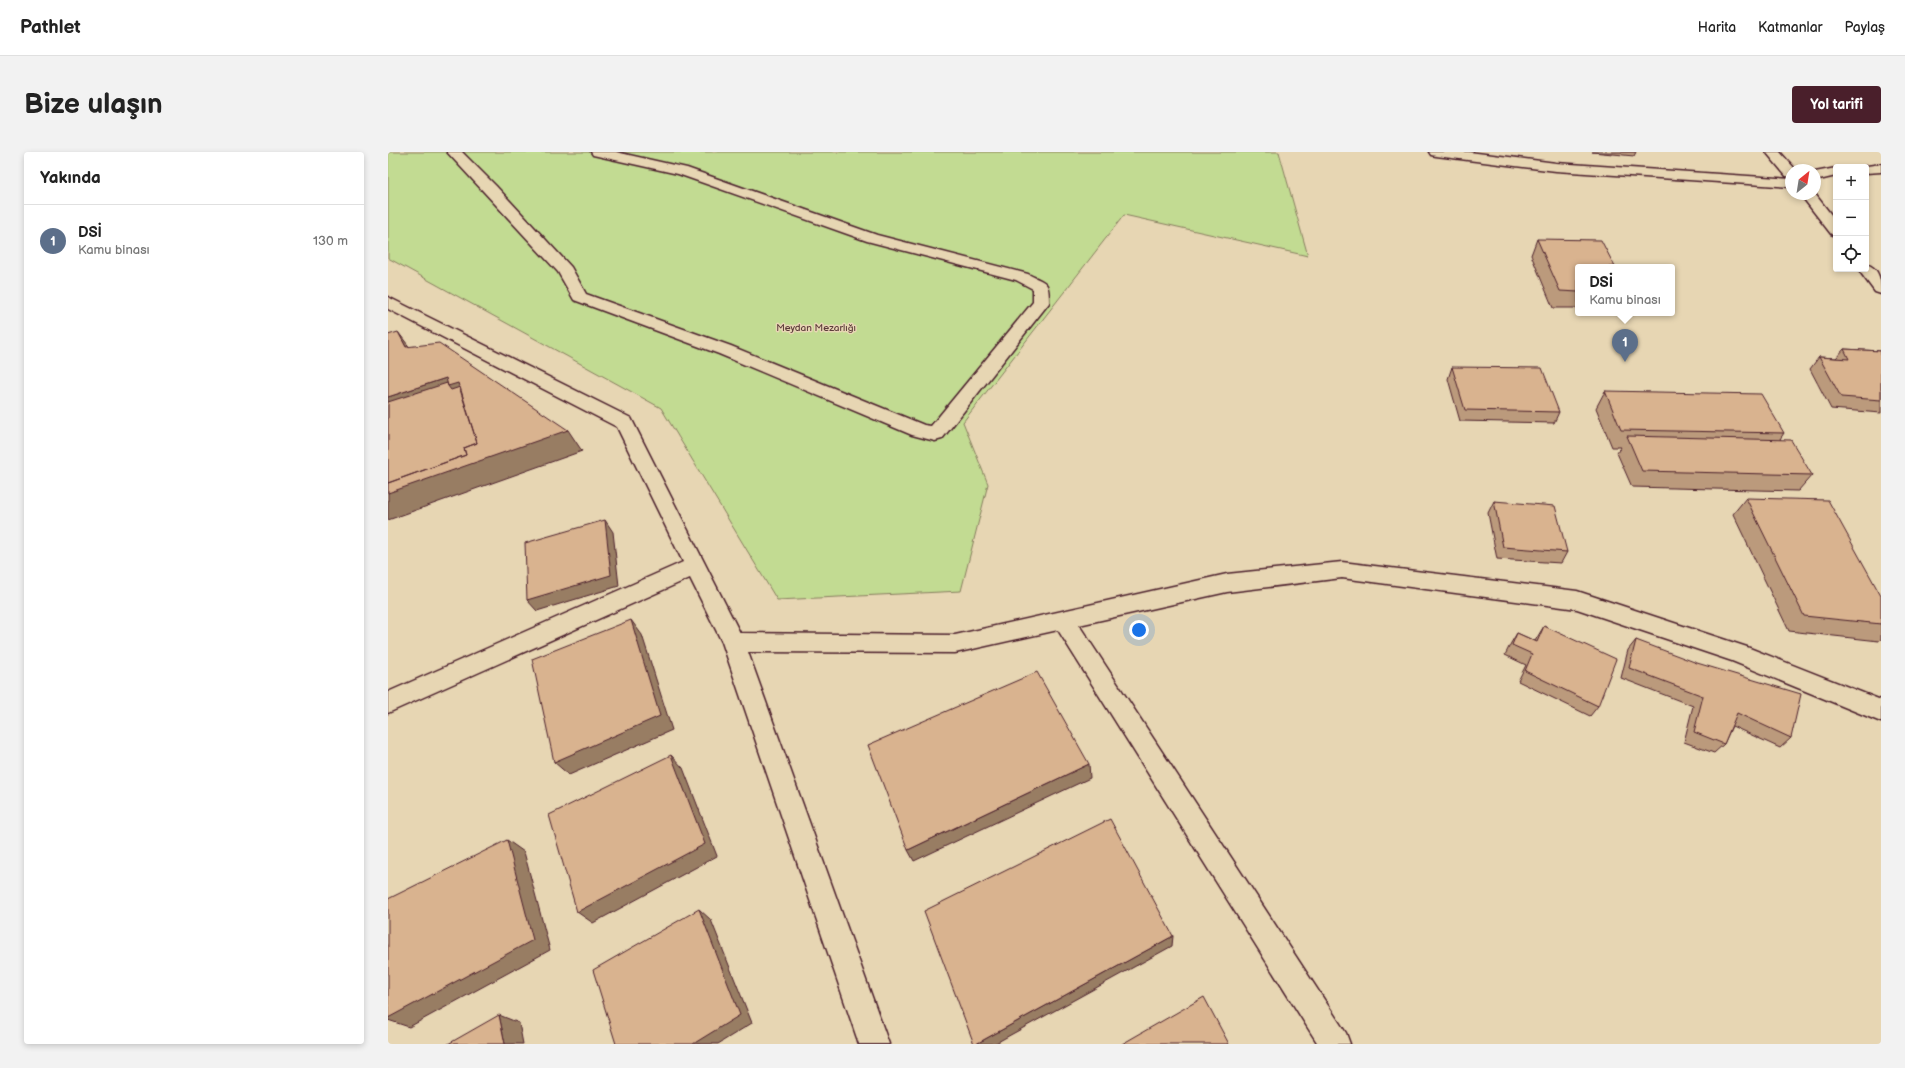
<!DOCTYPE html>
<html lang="tr">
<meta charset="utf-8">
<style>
:root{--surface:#fff;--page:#f2f2f2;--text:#222;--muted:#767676;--line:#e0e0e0;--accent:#4a1f2b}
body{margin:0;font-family:"Balsamiq Sans",sans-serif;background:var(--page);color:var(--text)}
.controls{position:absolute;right:12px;top:12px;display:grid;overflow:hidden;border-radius:4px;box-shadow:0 2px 6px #0003}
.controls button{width:36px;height:36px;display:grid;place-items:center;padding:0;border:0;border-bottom:1px solid var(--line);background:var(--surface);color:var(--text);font:20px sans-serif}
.compass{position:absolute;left:1397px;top:12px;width:36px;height:36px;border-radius:50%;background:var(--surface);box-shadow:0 2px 6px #0003;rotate:30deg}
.you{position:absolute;left:751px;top:478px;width:14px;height:14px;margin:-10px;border:3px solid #fff;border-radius:50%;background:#1a73e8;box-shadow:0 0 0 6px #1a73e833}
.badge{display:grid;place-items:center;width:26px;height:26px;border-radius:50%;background:var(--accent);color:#fff;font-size:13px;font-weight:700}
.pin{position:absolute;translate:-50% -33px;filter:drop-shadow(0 1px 2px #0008)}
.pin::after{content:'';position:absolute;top:21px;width:14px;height:12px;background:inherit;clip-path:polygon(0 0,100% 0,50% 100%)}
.popup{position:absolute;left:1187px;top:112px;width:100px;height:52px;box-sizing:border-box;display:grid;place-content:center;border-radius:4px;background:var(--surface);filter:drop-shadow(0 1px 3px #0005);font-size:13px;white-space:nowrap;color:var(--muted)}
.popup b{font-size:15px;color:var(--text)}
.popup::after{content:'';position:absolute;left:50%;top:100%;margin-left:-8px;border:8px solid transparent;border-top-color:var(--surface)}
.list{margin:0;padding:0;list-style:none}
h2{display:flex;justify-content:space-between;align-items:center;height:52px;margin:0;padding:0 16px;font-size:17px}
h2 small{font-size:13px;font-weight:400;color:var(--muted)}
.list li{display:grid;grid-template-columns:26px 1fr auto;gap:12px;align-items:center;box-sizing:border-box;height:72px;padding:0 16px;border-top:1px solid var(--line)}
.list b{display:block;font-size:15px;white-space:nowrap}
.list p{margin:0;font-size:13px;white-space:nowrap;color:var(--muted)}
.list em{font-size:13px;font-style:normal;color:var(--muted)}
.icon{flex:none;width:22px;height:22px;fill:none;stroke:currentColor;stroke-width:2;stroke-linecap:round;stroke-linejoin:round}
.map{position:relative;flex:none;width:1493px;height:892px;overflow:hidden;border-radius:4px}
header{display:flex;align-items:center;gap:24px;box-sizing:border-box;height:56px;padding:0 20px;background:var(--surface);border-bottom:1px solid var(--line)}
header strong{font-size:19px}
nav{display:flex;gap:22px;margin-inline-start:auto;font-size:14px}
.intro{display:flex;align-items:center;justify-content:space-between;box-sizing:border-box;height:96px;padding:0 24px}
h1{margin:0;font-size:28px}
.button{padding:10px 18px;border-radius:4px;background:var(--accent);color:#fff;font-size:14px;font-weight:700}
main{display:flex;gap:24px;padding:0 24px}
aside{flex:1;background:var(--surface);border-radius:4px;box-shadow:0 2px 6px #0003}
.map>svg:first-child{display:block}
</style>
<header>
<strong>Pathlet</strong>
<nav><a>Harita</a><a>Katmanlar</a><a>Paylaş</a></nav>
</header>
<div class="intro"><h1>Bize ulaşın</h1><a class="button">Yol tarifi</a></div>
<main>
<aside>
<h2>Yakında<small></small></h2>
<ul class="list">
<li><span class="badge" style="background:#5c6f8a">1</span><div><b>DSİ</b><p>Kamu binası</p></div><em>130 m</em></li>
</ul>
</aside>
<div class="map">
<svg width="1493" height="892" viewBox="0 0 1493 892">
<rect width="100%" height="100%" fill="#e7d6b3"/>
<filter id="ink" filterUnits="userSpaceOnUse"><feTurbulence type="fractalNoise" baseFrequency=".025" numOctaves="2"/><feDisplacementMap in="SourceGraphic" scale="8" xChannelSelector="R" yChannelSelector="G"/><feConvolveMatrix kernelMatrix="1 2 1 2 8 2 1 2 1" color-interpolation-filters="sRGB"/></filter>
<g filter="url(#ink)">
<path fill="#c2db92" stroke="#867d5e" d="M0,0h891l29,104 -184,-41 -161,207 25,62 -27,107 -184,9 -116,-192 -273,-150z"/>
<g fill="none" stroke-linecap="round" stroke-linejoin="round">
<g stroke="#4a1f2b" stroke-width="3">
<path id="minor" d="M59,0h15l34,34 75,81 15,27 145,52 193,79 7,1 102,-124v-13l-17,-9 -149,-39 -189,-67 -85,-19 -2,-3h25l71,16 190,67 151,39c19,10 21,6 21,29l-107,136 -7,2 -23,-6 -193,-81 -145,-54 -16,-28z
M1041,0h40l87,11 235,16v8l-235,-16 -120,-15 -5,-1z
M1378,0h14l16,18h-5v7l-5,-1z
M1493,12v8l-15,1v-6h-6z
M1448,16v8l-21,5v-9z
M1412,42h15l21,27v15l-5,-2z
M1478,112c14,4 15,18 15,30l-6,-2 -17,-23h8z
M0,145l243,121 109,215 215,2 272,-61 115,-12 235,29 170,56 134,53v22l-149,-61 -155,-52 -235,-31 -115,14 -148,33 267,408 4,11h-32l-260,-414 -103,23 -207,-1 141,392h-30l-137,-402 -32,-64 -302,135v-21l295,-130 -66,-135 -229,-118z"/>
</g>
<use href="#minor" fill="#e7d6b3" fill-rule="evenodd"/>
</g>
<path fill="#bb9a7b" stroke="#4a1f2b" d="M1204,0h44l-2,4z
M1149,87l41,28v41h-25l-22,-53z
M1456,197l37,2v62l-50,-4 -21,-40 9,-12 17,1z
M1064,215l107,45 -5,11 -94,-2 -12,-42z
M1217,239l179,42 -4,6 32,36 -14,16 -166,-4 -15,-34 4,-6h-9l-16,-39z
M1358,346l135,126v15l-2,2 -90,-10 -56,-117z
M1106,349l73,51 -6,11 -64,-4 -9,-46z
M1156,474l54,80 -8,10 -72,-35 8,-16 -21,-10 6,-12 6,-10 18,8z
M1248,488l155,98 -11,10 -48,-22 -8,18 -10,9 -30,-11 9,-36 -72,-28 7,-28z"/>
<path fill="#987d64" stroke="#4a1f2b" d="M10,180l16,21 -8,-6z
M58,226l12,5 110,47 14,21 -194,69v-123z
M217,368l8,12 6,54 -82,25 -10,-11z
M243,468l11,15 30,95 -103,45 -15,-13z
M283,603l12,13 34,88 -124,67 -16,-11z
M701,612l1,14 -176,83 -6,-11z
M119,688l17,12 26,98 -141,77 -21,-7v-2z
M311,757l12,11 41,103 -34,21h-25z
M785,784l-1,10 -178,98h-18z
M111,863l20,8 4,21h-18z"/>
<path fill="#d9b38f" stroke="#4a1f2b" d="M1149,87l64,1 14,27h-37v25l-18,-1z
M10,180l8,15 33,-4 129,87 -180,63v-10l78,-28 -2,-7 13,-5 -19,-60 -10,3 -2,-8 -58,19v-62z
M1456,197l37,2v49l-40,-3 -22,-40 30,2z
M1064,215l90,1 17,44 -94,-2z
M59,231l1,3 3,4 9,-3 17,56 -13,5 2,7 -78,28v-81z
M1217,239l156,3 23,39 -163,-3z
M1239,284l164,4 21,35 -170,-4z
M1358,346l82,2 53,96v28l-77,-8z
M1106,349l61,5 12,46 -64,-5z
M217,368l6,55 -84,25 -2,-57z
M243,468l29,96 -106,46 -22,-103z
M1156,474l72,33 -18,47 -73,-35 7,-17 -20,-9 5,-12 20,9z
M1248,488l61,23 104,31 -10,44 -54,-25 -13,31 -30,-12 9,-36 -74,-28z
M649,520l52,92 -181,86 -40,-105z
M283,603l34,89 -128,68 -28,-97z
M722,667l63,117 -197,108h-2l-50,-133z
M119,688l26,100 -145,78v-119z
M311,757l41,106 -47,29h-77l-23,-74z
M816,845l25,47h-107z
M111,863l6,29h-57z"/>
</g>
<g text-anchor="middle" stroke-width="3" stroke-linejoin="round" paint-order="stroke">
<g font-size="10" fill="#5c3b3a" stroke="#e7d6b3">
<text x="428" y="179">Meydan Mezarlığı</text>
</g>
</g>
</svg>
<div class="controls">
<button>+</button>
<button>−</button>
<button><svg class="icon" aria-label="locate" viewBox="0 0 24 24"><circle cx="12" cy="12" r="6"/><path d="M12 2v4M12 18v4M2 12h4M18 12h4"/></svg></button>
</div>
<svg class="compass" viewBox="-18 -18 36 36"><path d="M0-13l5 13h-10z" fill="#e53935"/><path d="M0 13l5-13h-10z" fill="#767676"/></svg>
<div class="you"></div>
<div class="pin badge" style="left:1237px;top:210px;background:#5c6f8a">1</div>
<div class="popup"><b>DSİ</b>Kamu binası</div>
</div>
</main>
